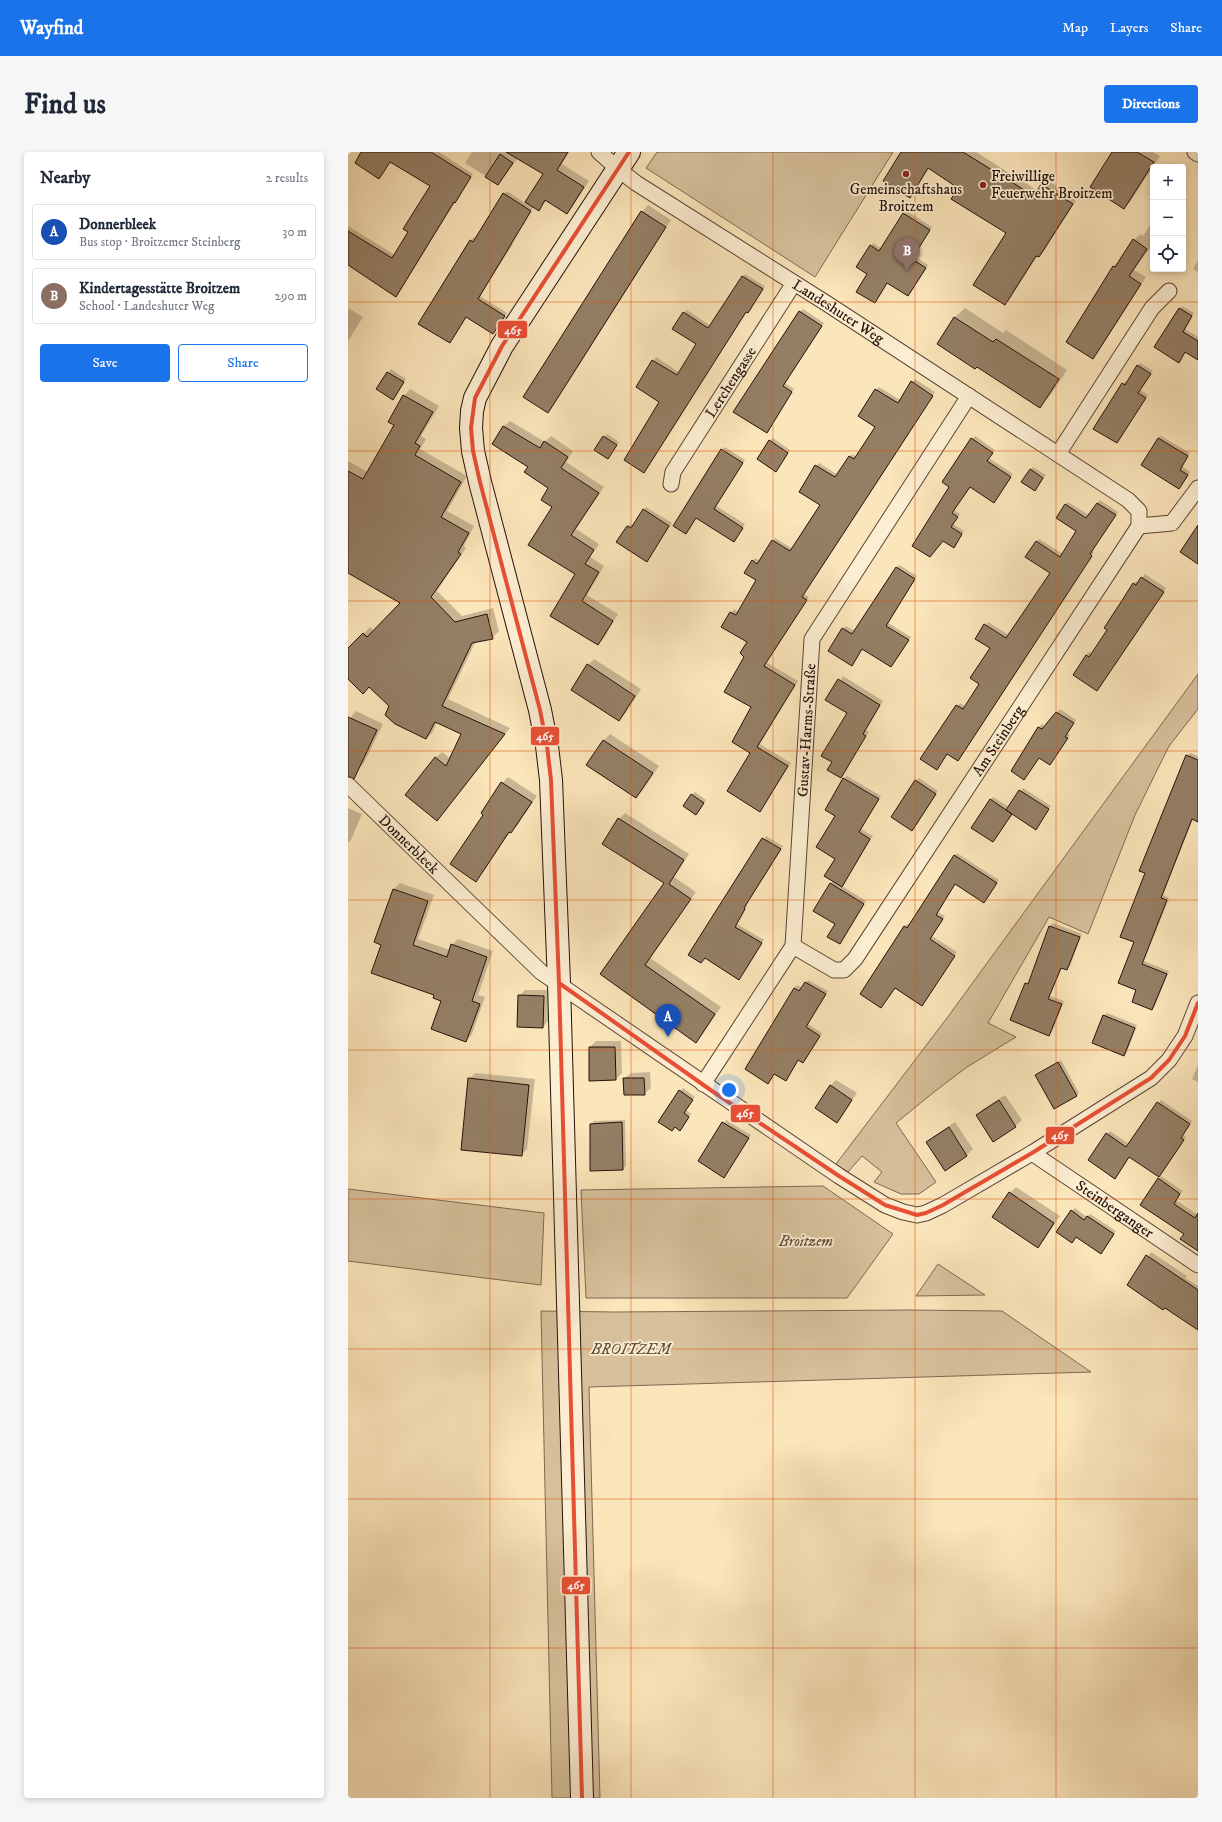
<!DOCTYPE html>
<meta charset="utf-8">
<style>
:root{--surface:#fff;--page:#f6f6f7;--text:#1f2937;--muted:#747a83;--line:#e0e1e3;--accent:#1a73e8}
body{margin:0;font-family:"IM FELL DW Pica",serif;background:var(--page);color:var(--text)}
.controls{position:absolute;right:12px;top:12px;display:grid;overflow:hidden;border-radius:4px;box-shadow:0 2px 6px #0003}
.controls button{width:36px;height:36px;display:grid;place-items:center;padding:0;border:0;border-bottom:1px solid var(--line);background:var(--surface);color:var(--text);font:20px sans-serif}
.you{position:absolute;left:381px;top:938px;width:14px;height:14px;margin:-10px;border:3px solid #fff;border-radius:50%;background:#1a73e8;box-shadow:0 0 0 6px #1a73e833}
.badge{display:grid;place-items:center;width:26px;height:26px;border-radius:50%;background:var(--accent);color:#fff;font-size:13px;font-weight:700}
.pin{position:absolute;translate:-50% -33px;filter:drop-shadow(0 1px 2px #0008)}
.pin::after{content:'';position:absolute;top:21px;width:14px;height:12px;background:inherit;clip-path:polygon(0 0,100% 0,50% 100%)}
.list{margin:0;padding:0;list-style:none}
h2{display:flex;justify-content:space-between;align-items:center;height:52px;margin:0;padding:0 16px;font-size:17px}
h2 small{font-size:13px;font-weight:400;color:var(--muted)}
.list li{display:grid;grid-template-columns:26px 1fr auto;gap:12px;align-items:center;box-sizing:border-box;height:56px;margin:0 8px 8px;padding:0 8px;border:1px solid var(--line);border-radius:4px}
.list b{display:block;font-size:15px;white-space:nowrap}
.list p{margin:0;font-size:13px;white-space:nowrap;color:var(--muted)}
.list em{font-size:13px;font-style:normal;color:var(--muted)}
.actions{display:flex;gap:8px;padding:12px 16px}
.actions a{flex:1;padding:9px 0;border:1px solid var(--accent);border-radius:4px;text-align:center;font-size:14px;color:var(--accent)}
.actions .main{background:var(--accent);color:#fff}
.icon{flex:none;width:22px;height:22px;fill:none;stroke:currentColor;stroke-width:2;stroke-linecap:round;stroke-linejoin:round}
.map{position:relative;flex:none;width:850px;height:1646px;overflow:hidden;border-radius:4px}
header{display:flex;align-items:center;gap:24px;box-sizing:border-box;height:56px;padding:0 20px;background:var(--accent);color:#fff}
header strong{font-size:19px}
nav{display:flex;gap:22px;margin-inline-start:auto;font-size:14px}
.intro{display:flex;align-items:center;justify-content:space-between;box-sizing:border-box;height:96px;padding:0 24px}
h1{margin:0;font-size:28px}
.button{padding:10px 18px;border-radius:4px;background:var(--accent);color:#fff;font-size:14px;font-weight:700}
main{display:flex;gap:24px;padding:0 24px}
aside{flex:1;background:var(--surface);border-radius:4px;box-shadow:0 2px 6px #0003}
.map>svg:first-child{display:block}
</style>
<header>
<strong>Wayfind</strong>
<nav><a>Map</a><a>Layers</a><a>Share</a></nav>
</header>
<div class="intro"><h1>Find us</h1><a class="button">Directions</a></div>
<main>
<aside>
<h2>Nearby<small>2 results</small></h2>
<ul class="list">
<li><span class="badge" style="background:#1a4fb4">A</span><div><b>Donnerbleek</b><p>Bus stop · Broitzemer Steinberg</p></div><em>30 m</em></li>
<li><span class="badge" style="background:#8d6e63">B</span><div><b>Kindertagesstätte Broitzem</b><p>School · Landeshuter Weg</p></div><em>290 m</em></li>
</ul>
<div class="actions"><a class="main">Save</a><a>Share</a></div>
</aside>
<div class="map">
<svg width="850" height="1646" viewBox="0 0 850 1646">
<rect width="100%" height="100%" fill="#fbe5ba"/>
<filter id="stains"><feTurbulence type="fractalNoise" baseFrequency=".005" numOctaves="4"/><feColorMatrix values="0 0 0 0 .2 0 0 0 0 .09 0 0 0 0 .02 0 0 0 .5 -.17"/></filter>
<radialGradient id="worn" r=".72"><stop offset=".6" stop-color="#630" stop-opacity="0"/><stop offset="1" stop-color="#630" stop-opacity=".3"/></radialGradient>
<path fill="#d7c19c" stroke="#7e6952" d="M309,0h236l-78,125 -169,-109z
M850,522v35l-29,37 -34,69 -47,119 -39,-17 -61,106 28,14 -49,30 -33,25 -38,31 40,59 -17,12h-18l-27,-12 8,-10 -20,-16 -14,16 -12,-8 111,-146z
M475,1034l70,48 -46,64h-261l-5,-108z
M0,1037l196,24 -3,72 -193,-24z
M590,1112l47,31 -69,1z
M560,1158l94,1 89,61 -502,15 11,411h-48l-11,-487 73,1z"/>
<path fill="#0003" d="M15,0h76l34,22 -77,122 -48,-32v-38l47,29 15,-23 21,-46 -40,-25 -12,17z
M124,0h97l-7,12 27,17 -17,26 -5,6 -20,-13 -9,9 -4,-3 -23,37 2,1 -33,52 27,17 -11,17 -3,3 -26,-17 -17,26 -30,-18 51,-84 3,-3 2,2 28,-45 3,-3 18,12 19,-29 -26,-16 -20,26 -33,-21z
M554,0h74l62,39 9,-11 30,19 -33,52 -5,5 -1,-1 -28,44 -5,5 2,-71 -48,-45 -30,-20 -19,29z
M765,0h40l7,4 -30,46 -6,6z
M300,53l23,15 -117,185 -6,6 -24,-15 118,-184z
M559,59l25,16 -18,29 14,9 -20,30 -20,-13 -13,20 -6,-28 2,-28 2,-3 9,6z
M805,69v23l-19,26 12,7 -48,75 -6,6 22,-91 20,-27 6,-6 3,2z
M850,109v11l-5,-3z
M397,122l20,12 -14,23 -4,2 -103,161 16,-71 -23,-15 19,-29 24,16 18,-29 -14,-31 3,-3 24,16z
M834,154l12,7 -9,16 13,8v20l-12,-5 -7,9 1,-52z
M0,156l15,9 -15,24z
M617,156l38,25 3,-3 61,40 -18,27 -9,9 -63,-40 -39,-22 17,-27z
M455,157l21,14 -39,60 9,6 -27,43 33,-120z
M792,211l13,8 -13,19 8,5 -31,47 -22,-14 28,-44 3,-3 2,1z
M43,217l15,10 -13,19 -15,-9z
M567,227l20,13 -131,202 5,3 -43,65 32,19 -38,63 31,19 -31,48 -8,-58 1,-46 -7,-51 2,-14 -25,-15 11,-18 5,3 19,-32 -5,-19 2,-3 5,3 15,-23 18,11 28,-44 -5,-39 3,-3 19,12 14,-21 4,3 20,-30v-37l3,-3 21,13z
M62,237l29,17 -18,30 5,3 -6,10 47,27 -20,35 27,15 -10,20 2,2 -29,43 25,25 31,-8 6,23 -7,7 -16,3 -28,58 62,29 -73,91 -2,-61 7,-6 9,7 11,-25 -25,-12 -4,10 -7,6 -57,-52 -21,-9v-27l22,-23 4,4 28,-28 -54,-31v-111l20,11 28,-47 8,-29z
M162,269l35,21 6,-6 22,15 -7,11 38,25 -28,42 23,15 -9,13 14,9 -17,29 31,19 -14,24 -6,6 -47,-29 25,-41 -23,-67 -3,-20 -21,-21 -36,-22 11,-18z
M259,282l12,8 -9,13 -6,-18z
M627,284l20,14 -6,8 24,16 -17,24 -25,-12 -17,24 6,4 -7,10 11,7 -10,16 -11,-7 7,-53 22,-48z
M813,284l29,17 -8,13 8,6 -8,13 -24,-47z
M425,286l17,12 -12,18 -8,-27z
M377,295l20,13 -29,46 29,18 -9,14 -39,-21 25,-67z
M685,315l13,8 -11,15 -5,-20z
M752,348l18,12 -26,39 2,1 -133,205 -13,-4 -11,16 20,-63 3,-3 6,4 14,-23 11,-36 -15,-9 12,-17 21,13 43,-62 -16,-31 3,-3 24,15 15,-23 -13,-26 3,-3 21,13z
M298,355l26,16 -23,35 -22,-32 3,-2 3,2z
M551,413l18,11 -29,47 23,14 -20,29 -28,-18 -11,16 -9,-35 3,-3 9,5 28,-45z
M797,422l21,14 -69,102 -23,-16 12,-19 3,-3 3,2 16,-25 -3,-2 29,-44 3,-2 2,1z
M246,507l47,30 -16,25 -6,6 -31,-55z
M495,524l40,25 -17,29 3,2 -28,45 -8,-15 15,-49 -21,-13z
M712,557l16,11 -9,13 3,2 -20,29 -11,-7 -15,22 -12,-8 27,-44 3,-3 3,3z
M8,559l27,13 -19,39 -6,6 -10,-5v-43z
M262,582l49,32 -17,25 -6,6 -48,-32 16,-25z
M842,601l8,3v61l-5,2 -30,76 6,3 -25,63 25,10 -14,35 -3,3 -14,-19 -2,-48 10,-69 41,-117z
M499,624l34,20 -20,33 12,7 -31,50 24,15 -26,42 -10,-59 4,-4 10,-101z
M160,625l29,19 -20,30 -7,6 -28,42 -6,6 8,-66 18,-31z
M571,626l19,13 -23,36 1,-46z
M675,636l28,18 -15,22 -23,-15 -20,28 -3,-41 3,-3 16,10z
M347,640l11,8 -7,11 -7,-16z
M0,656l14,6 -11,26 -3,3z
M277,661l64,41 -15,23 22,15 -46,66 71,49 -19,28 -6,6 -95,-67 64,-91 -46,-64z
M418,684l17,10 -37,59 1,1 -10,18 27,16 -23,36 -36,-19z
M609,701l42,27 -13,19 -30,-16 -18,29 7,4 -13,20 25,16 -32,50 -30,-15 -14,20 -20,-13 44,-68 3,-2 2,1z
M52,731l34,12 -16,44 32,11 2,-5 6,-6 35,12 -15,44 7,2 -13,37 -6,7 -24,-41 -60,-56 -7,-2 19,-53z
M705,771l29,11 -12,32 -3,3 -5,-1 -12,28 14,5 -12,31 -3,3 -23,-51 4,-3 20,-55z
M460,828l20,11 -20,33 14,9 -16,26 -3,3 -4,-3 -11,18 -13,-3 -7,8 26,-94 3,-3 5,3z
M177,838h25l-1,30 -6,7 -24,-31z
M759,861l30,12 -10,27 -3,3 -20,-39z
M248,889h25l1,32 -6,6 -26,-32z
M713,908l18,33 -2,2 -41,-20z
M850,913v17l-6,-3z
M302,920l1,16 -7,6 -20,-15 7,-6z
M127,921l60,6 -8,70 -6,6 -52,-76z
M488,928l21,13 -14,22 -6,6 -7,-35z
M335,936l12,9 -9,13 5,4 -8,13 -3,-36z
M657,943l17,25 -7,6 -38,-11 6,-6z
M813,948l31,21 -9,14 3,2 -24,36 -32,-17 -13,19 -28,-15 21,-29 19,13z
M277,968l1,46 -3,3 -32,1v-46l3,-3z
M378,968l25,15 -27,42 -25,-16z
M607,970l18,27 -7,7 -38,-14 6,-6z
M813,1024l22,15 -7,9 22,15v28l-13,-9 -26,-55z
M668,1035l44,29 -16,24 -6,6 -28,-53z
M727,1056l12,9 3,-3 26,17 -13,18 -26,-13 -5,5v-30z
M803,1100l36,24 -2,2 13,8v43l-70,-45z"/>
<path fill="#947f65" stroke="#251109" d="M13,0h70l40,25 -16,26 -1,-1 -58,95 -48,-32v-34l44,27 16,-26 -5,-3 27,-43 -40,-24 -11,17 -24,-16z
M158,0h62l-11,18 27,17 -17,27 -22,-14 -6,11 -14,-9 18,-28z
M553,0h62l71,44 7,-12 32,20 -34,53 -3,-1 -31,49 -32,-20 33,-52 -55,-34 7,-11 -30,-20 -18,30 -27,-17z
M764,0h25l17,10 -30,47 -34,-22z
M152,2l13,9 -15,22 -13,-8z
M155,41l28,18 -53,88 27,17 -12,18 -27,-17 -16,26 -32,-19 52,-84 3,2z
M293,59l25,16 -118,186 -25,-16z
M555,61l27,17 -18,29 14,9 -18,28 -21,-13 -12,20 -19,-11 11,-18 -11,-7 14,-22 9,6z
M785,87l14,10 -18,27 12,8 -48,75 -27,-17 47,-76 2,1z
M394,124l21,13 -15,24 -2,-1 -102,161 -20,-13 35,-58 -23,-15 16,-27 25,15 19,-31 -24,-15 11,-17 25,16z
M831,156l13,8 -9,16 15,9v19l-13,-8 -6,11 -25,-16z
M451,159l23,15 -39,60 9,6 -25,41 -34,-21z
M606,165l39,25 3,-3 63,40 -19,29 -63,-41 -2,2 -38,-25z
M789,213l14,9 -13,19 8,5 -29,45 -24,-14 29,-46 3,2z
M39,220l17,10 -11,18 -17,-11z
M563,229l22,15 -131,201 5,3 -43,66 31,19 -38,62 31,19 -28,46 -33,-21 23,-38 -18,-11 19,-35 -27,-15 20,-35 -4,-4 7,-11 -26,-15 9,-15 6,3 20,-35 -12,-7 8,-13 5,4 15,-24 18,11 30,-46 -21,-13 16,-27 20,12 14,-21 5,3 21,-32 -17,-11 17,-27 23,14z
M55,243l30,17 -18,31 5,3 -5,9 46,27 -20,35 28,16 -11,19 3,2 -30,43 24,25 32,-8 6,25 -21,4 -30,63 63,28 -68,87 -32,-26 30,-38 11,9 15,-32 -26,-12 -9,17 -31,-15 -10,-9 4,-9 -20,-19 -6,7 -15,-15v-31l15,-15 4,4 33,-34 -52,-30v-102l15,8 31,-54 -6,-3z
M155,274l37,22 4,-7 24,16 -7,11 38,25 -28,42 23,15 -9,14 14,8 -17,29 31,20 -15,24 -48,-29 25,-42 -47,-29 24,-38 -11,-7 7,-12 -24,-16 4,-5 -36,-23z
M255,284l14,9 -9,14 -14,-9z
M623,286l22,15 -6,8 24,16 -17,26 -24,-16 -18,26 6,4 -7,10 11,7 -8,14 -11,-7 -13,16 -18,-11 37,-59 -7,-5z
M810,286l30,18 -8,14 8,5 -9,14 -38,-24z
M421,288l19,13 -12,19 -19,-13z
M373,297l22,14 -29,46 29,19 -9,14 -38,-24 -10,16 -13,-8z
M682,317l13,9 -8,13 -14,-9z
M749,351l19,12 -26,39 2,2 -134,205 -11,-7 -10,16 -17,-11 36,-54 7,4 16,-25 -9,-6 20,-30 -15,-9 9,-15 22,14 44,-65 -25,-16 11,-16 24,16 16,-26 -20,-13 9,-14 21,14z
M295,357l26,17 -22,36 -31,-20 11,-16 4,2z
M850,373v39l-18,-12z
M548,415l19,12 -29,47 23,14 -18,27 -29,-18 -10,17 -24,-15 14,-23 10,6z
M793,425l23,15 -67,99 -24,-16 13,-20 3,2 18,-27 -3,-2 17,-26 12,-19 3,2z
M239,512l48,32 -16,25 -48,-31z
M490,527l42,26 -17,29 3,2 -25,42 -14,-8 5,-8 -11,-6 26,-43 -22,-13z
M708,560l18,11 -9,14 3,1 -18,27 -11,-7 -15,22 -13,-9 27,-44 4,2z
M0,565l29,13 -23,49 -6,-3z
M255,588l50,33 -17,25 -50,-33z
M838,603l12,5v62l-6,-3 -31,79 6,2 -25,64 25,10 -15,36 -20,-8 4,-12 -18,-7 16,-41 -14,-5 25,-64 -6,-2z
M495,626l36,21 -20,33 11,7 -28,48 -18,-11 11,-17 -19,-12 19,-31 -10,-6z
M567,628l21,14 -24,37 -21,-14z
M153,630l31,20 -21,31 -2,-1 -33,50 -26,-18 33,-49 -2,-2z
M671,638l30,19 -13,21 -30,-20z
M343,642l13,9 -8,12 -13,-9z
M642,647l22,15 -19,28 -22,-14z
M270,666l66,42 -15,24 22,15 -46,66 70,49 -19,29 -96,-69 64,-91 -62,-39z
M414,686l19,11 -37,59 1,1 -10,18 27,16 -23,37 -34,-22 -4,5 -13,-8z
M606,703l43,28 -13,20 -29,-19 -19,31 7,4 -13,20 25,17 -33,50 -27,-18 -14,20 -21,-14 44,-68 3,2z
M482,731l34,21 -24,40 -13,-7 8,-13 -22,-13z
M45,737l35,12 -15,44 34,12 4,-13 36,13 -15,44 8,3 -14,38 -35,-13 10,-28 -8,-3 1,-3 -63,-22 10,-28 -7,-3z
M701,774l31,11 -13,33 -6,-2 -13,31 14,5 -13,32 -39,-16 15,-37 3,1z
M457,830l21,12 -20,33 14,9 -17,27 -5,-3 -12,21 -12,-7 -6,10 -23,-15 49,-81 5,3z
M170,843l26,1 -1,32 -26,-1z
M755,863l32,13 -11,28 -32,-13z
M241,895h26l1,33 -27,1z
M710,910l19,34 -23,13 -19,-34z
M120,926l61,7 -7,71 -61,-6z
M275,926h21l1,17h-21z
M482,933l22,15 -15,23 -22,-15z
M331,938l14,10 -9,13 5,4 -9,14 -5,-4 -3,4 -14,-9z
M651,948l17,27 -23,15 -17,-27z
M809,950l33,22 -9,14 3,2 -25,37 -30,-20 -14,22 -27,-19 18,-27 20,14z
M274,970l1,48 -33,1v-47z
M374,970l27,16 -25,40 -26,-17z
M601,975l18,29 -22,15 -19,-29z
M810,1026l22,16 -6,10 21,14 3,-5v38l-18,-12 4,-5 -44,-29z
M661,1040l45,31 -16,25 -46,-31z
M723,1058l13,10 3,-4 27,18 -13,20 -25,-17 -4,6 -16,-11z
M798,1103l52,35v40l-33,-22 -2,2 -36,-25z"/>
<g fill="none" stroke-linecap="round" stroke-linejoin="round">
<g stroke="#5a4635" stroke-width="17">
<g id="street">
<path id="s1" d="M251,0l19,17 18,14 190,120 302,197 11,11v15"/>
<path d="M847,0l3,2"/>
<path d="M710,302l94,-146 17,-17"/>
<path id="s2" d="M323,332l2,-12 121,-189"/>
<path d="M791,374l33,-3 26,-35"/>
<path id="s3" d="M0,633l193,187 298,204 46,29 18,7 14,3 9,-2 17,-8 89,-52 119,-75 18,-18 16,-24 13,-33"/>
<path id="s4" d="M445,794l41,24h10l11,-11 284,-433"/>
<path id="s5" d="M355,932l90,-138 19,-307 157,-243"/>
<path id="s6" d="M684,1001l166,112"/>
</g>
</g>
<g stroke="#251109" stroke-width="24">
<path id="secondary" d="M234,1646l-23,-815 -8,-203 -4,-34 -7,-36 -60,-228 -7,-31 -2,-23 1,-17 3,-13 27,-52 127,-194"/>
</g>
<use href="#street" stroke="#fceed2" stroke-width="15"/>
<use href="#secondary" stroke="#fceed2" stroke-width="22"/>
<g stroke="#fceed2" stroke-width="7">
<path id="bus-1" d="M211,831l153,108 127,85 46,29 32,10 9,-2 17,-8 89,-52 119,-75 18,-18 16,-24 13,-33
M234,1646l-23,-815 -8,-203 -4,-34 -7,-36 -60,-228 -7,-31 -2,-23 4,-30 27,-52 127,-194"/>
</g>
<use href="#bus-1" stroke="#e94f35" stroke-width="4"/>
</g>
<path fill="none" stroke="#de550c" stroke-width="1" stroke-opacity="0.55" d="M142,0v1646M283,0v1646M425,0v1646M567,0v1646M708,0v1646M0,150h850M0,299h850M0,449h850M0,599h850M0,748h850M0,898h850M0,1047h850M0,1197h850M0,1347h850M0,1496h850"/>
<g fill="#8f2418" stroke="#fceed2" stroke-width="1.5">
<circle cx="558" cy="22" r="4"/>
<circle cx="635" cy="33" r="4"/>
</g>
<g text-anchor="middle" stroke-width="3.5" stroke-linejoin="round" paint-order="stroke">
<g font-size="15" fill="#251109" stroke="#fceed2" text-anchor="start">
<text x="643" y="29">Freiwillige<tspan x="643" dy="17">Feuerwehr Broitzem</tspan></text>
<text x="558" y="42" text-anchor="middle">Gemeinschaftshaus<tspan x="558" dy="17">Broitzem</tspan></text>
</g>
<g font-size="15" fill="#251109" stroke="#fceed2">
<text dy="5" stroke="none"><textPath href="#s1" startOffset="288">Landeshuter Weg</textPath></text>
<text dy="5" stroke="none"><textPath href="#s2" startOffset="119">Lerchengasse</textPath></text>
<text dy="5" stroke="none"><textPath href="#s5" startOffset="381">Gustav-Harms-Straße</textPath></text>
<text dy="5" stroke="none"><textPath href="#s4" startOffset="334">Am Steinberg</textPath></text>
<text dy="5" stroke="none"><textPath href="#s3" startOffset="85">Donnerbleek</textPath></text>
<text dy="5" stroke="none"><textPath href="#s6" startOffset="100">Steinberganger</textPath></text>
</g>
<g font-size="15" font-style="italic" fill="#634f3c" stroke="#fceed2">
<text x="458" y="1094">Broitzem</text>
<text x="283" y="1202">BROITZEM</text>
</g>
</g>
<g stroke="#fceed2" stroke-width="1.5">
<rect x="149" y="168" width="31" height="19" rx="4" fill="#e94f35"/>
<rect x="182" y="574" width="30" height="20" rx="4" fill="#e94f35"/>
<rect x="382" y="952" width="31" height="19" rx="4" fill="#e94f35"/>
<rect x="697" y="974" width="30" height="19" rx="4" fill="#e94f35"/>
<rect x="213" y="1424" width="30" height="19" rx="4" fill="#e94f35"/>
</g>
<g font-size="11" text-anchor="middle" font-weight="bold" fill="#fff">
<text x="165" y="182">465</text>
<text x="197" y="588">465</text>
<text x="397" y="965">465</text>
<text x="712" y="987">465</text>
<text x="228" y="1437">465</text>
</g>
<rect width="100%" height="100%" filter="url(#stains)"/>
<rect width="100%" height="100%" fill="url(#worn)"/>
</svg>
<div class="controls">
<button>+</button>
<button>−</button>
<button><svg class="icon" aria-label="locate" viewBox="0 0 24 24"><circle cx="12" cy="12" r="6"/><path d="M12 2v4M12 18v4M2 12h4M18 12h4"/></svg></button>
</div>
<div class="you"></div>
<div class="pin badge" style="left:320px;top:885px;background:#1a4fb4">A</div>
<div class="pin badge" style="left:559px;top:119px;background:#8d6e63">B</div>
</div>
</main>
